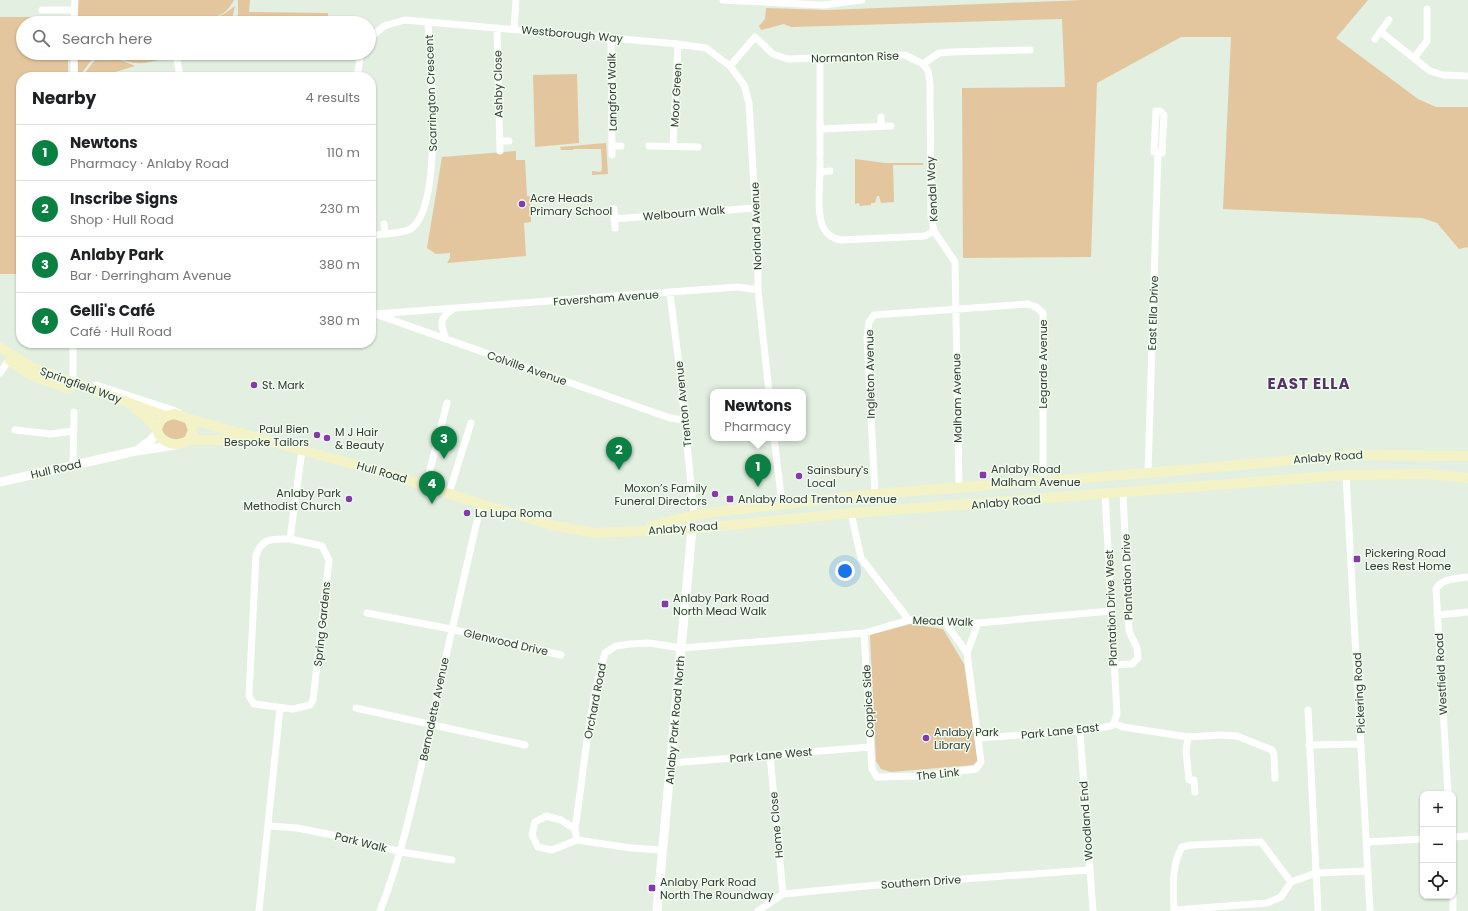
<!DOCTYPE html>
<meta charset="utf-8">
<style>
:root{--surface:#fff;--page:#f2f2f2;--text:#202124;--muted:#757577;--line:#e0e0e0;--accent:#0b8043}
body{margin:0;font-family:Poppins,sans-serif;background:var(--page);color:var(--text)}
.controls{position:absolute;right:12px;bottom:12px;display:grid;overflow:hidden;border-radius:8px;box-shadow:0 1px 3px #0004}
.controls button{width:36px;height:36px;display:grid;place-items:center;padding:0;border:0;border-bottom:1px solid var(--line);background:var(--surface);color:var(--text);font:20px sans-serif}
.you{position:absolute;left:845px;top:571px;width:14px;height:14px;margin:-10px;border:3px solid #fff;border-radius:50%;background:#1a73e8;box-shadow:0 0 0 6px #1a73e833}
.badge{display:grid;place-items:center;width:26px;height:26px;border-radius:50%;background:var(--accent);color:#fff;font-size:13px;font-weight:700}
.pin{position:absolute;translate:-50% -33px;filter:drop-shadow(0 1px 2px #0008)}
.pin::after{content:'';position:absolute;top:21px;width:14px;height:12px;background:inherit;clip-path:polygon(0 0,100% 0,50% 100%)}
.popup{position:absolute;left:710px;top:389px;width:96px;height:52px;box-sizing:border-box;display:grid;place-content:center;border-radius:8px;background:var(--surface);filter:drop-shadow(0 1px 3px #0005);font-size:13px;white-space:nowrap;color:var(--muted)}
.popup b{font-size:15px;color:var(--text)}
.popup::after{content:'';position:absolute;left:50%;top:100%;margin-left:-8px;border:8px solid transparent;border-top-color:var(--surface)}
.list{margin:0;padding:0;list-style:none}
h2{display:flex;justify-content:space-between;align-items:center;height:52px;margin:0;padding:0 16px;font-size:17px}
h2 small{font-size:13px;font-weight:400;color:var(--muted)}
.list li{display:grid;grid-template-columns:26px 1fr auto;gap:12px;align-items:center;box-sizing:border-box;height:56px;padding:0 16px;border-top:1px solid var(--line)}
.list b{display:block;font-size:15px;white-space:nowrap}
.list p{margin:0;font-size:13px;white-space:nowrap;color:var(--muted)}
.list em{font-size:13px;font-style:normal;color:var(--muted)}
.icon{flex:none;width:22px;height:22px;fill:none;stroke:currentColor;stroke-width:2;stroke-linecap:round;stroke-linejoin:round}
.map{position:relative;flex:none;width:1468px;height:911px;overflow:hidden}
.search{position:absolute;background:var(--surface);box-shadow:0 1px 3px #0004;left:16px;top:16px;width:360px;height:44px;display:flex;align-items:center;gap:10px;box-sizing:border-box;padding:0 14px;border-radius:22px;color:var(--muted);font-size:15px}
.panel{position:absolute;background:var(--surface);box-shadow:0 1px 3px #0004;left:16px;top:72px;width:360px;height:276px;border-radius:16px}
.map>svg:first-child{display:block}
</style>
<div class="map">
<svg width="1468" height="911" viewBox="0 0 1468 911">
<rect width="100%" height="100%" fill="#e2efe1"/>
<path fill="#e3c59e" d="M76,0h158c-3,5 -7,12 -14,15 -29,14 -108,8 -142,8l-2,-2z
M238,0h12l-1,12 79,1v10h-93l3,-9z
M1084,0h284l-32,38 82,61 18,8h32v140l-9,2 -22,-26 -15,-5 -199,-9 8,-172h-50l-84,46 -6,174 -128,1 -1,-170 103,-1 -3,-68 -271,8 -7,-3 -23,6 -2,-4 6,-7 1,-11 62,2z
M235,6l-4,17h-38c19,-3 26,-4 42,-17z
M0,17h68v6h-45v30h45v24h-47v197h-21z
M78,53h19l-16,21h-3z
M100,53h5l30,13 -36,11h-17z
M109,53h75c-33,7 -43,19 -75,0z
M577,74l2,69 -44,4 -2,-72z
M606,143l2,31 -16,1v-4l8,1 2,-2 -1,-21h-28v1h-12l-1,-3z
M516,151v9h9l2,36h3l1,26 -7,1 2,33 -79,7 3,-5v-5l-14,1 -9,-6 15,-91z
M855,159l30,4h38v2h-30l1,37 -13,1 -2,-7h-2l-2,7h-4v2l-11,1 -1,-3 -4,1z
M173,419l11,2 7,9 -5,9 -12,2 -12,-8v-10z
M911,624l32,5 21,35 14,96 -5,5 -82,7 -10,-3 -5,-8 -6,-126z"/>
<g fill="none" stroke-linecap="round" stroke-linejoin="round">
<path stroke="#fff" stroke-width="7" d="M723,0l100,5 39,-5
M42,10h32
M74,23l1,-23
M497,28l3,123
M514,29l2,-29
M1381,32l49,39 13,4 25,1
M611,38l1,117
M369,39l15,-13 21,-6 273,24 28,4 24,18 25,-29 18,17 15,5 117,-4 18,9 16,-11 12,-1 79,-2
M1375,39l14,-19
M820,58v99
M1414,58l13,-17v-32
M177,60l3,17
M923,64l5,7 2,12 1,133 3,15 21,31 4,225
M730,66l14,19 5,18 9,150v37l11,102
M74,77v-24
M357,77l4,-24
M1156,111h4l4,4 -2,38 -8,-1z
M881,117v9
M820,129l71,-3
M500,141h9
M612,146h9
M649,146l49,1
M673,146l5,-102
M820,162c1,18 -6,59 7,71 4,4 9,6 14,7l84,-4 9,-5
M820,172l10,-1
M614,209l1,19
M614,219l141,-11
M385,234c7,-1 21,-1 27,-6 32,-25 18,-166 16,-206
M376,235l9,-1 -1,-10
M670,293l10,80 14,142
M374,314l364,-27 20,3
M378,315l292,103 14,2
M446,339c-6,-15 -7,-21 7,-30
M0,373l9,-13
M73,383v-40
M96,385l77,25 6,3
M15,430l36,4 22,-3
M774,438l8,65
M73,465l1,-53
M1148,473l10,-321
M1346,475l24,436
M426,485l21,-82
M449,493l22,-70
M1105,493l12,221 -3,9
M875,494l-8,-156 2,-16 5,-7 154,-11 8,3 7,6v168
M851,513l10,45 48,62
M290,539l32,7 7,14 -16,140 -3,5 -17,4 -39,-5 -5,-8 7,-141c7,-18 17,-16 34,-16z
M290,539l12,-89
M367,613l84,16 110,26
M1437,615l31,-3
M945,622l22,31
M864,633l8,136 5,8 43,-1 56,-7 5,-7 -14,-109 11,-30
M1113,665l19,-1 6,-6 -1,-10 -8,-17 -6,-139
M356,708l169,37
M1308,710l10,201
M1080,731l13,180
M1188,737l-2,14 3,29h5l1,12
M978,738l102,-7 31,-5 3,-3 9,4 65,10 33,-2 16,1 35,14 2,5 1,23
M1309,745l52,-1
M770,755l13,139
M672,763l198,-16
M1448,794l-12,-205c6,-11 21,-10 32,-12
M269,826l28,2 56,11 48,13 51,8
M575,829c9,-59 13,-119 30,-176l11,-7 14,-2 19,-1 33,5 182,-15 45,-13 69,3 133,-12
M1453,837l15,-1
M577,840l-25,10 -14,-3 -6,-12 3,-13 11,-6 15,4 14,9 2,11 54,8 32,2
M1367,842l56,-3
M1453,896v15
M1174,910l93,-7 14,-6 10,-15
M259,911l21,-203
M380,911c24,-61 36,-124 51,-187 16,-74 33,-147 50,-220
M758,911l25,-17 83,-8 223,-16
M1174,911c-1,-21 -3,-45 8,-64l9,-2 70,-3 30,40 25,-9 51,-2"/>
<path stroke="#fff" stroke-width="9" d="M139,449l12,-9 7,-8
M0,482l136,-31 40,-6
M657,911l35,-382"/>
<path stroke="#f4f3c8" stroke-width="10" d="M0,347l31,20 134,49
M10,361l20,14 39,14
M136,410l10,6 11,14
M175,414l14,5 4,11 -4,10c-11,8 -28,4 -32,-10 2,-10 7,-15 18,-16z
M189,419l196,54 96,31 70,21 43,8 98,-4 159,-16 495,-38 81,-1 41,4
M189,440h66
M651,526l43,-11 21,-3 160,-18 273,-21 201,-18 119,1"/>
</g>
<g fill="#8639aa" stroke="#effcee" stroke-width="1.5">
<circle cx="522" cy="204" r="4"/>
<circle cx="254" cy="385" r="4"/>
<circle cx="317" cy="435" r="4"/>
<circle cx="327" cy="438" r="4"/>
<rect x="979" y="471" width="8" height="8" rx="2"/>
<circle cx="799" cy="476" r="4"/>
<circle cx="715" cy="494" r="4"/>
<circle cx="349" cy="499" r="4"/>
<rect x="726" y="495" width="8" height="8" rx="2"/>
<circle cx="467" cy="513" r="4"/>
<rect x="1353" y="555" width="8" height="8" rx="2"/>
<rect x="661" y="600" width="8" height="8" rx="2"/>
<circle cx="926" cy="738" r="4"/>
<rect x="648" y="884" width="8" height="8" rx="2"/>
</g>
<g text-anchor="middle" stroke-width="3" stroke-linejoin="round" paint-order="stroke">
<g font-size="11" fill="#333833" stroke="#effcee">
<text transform="translate(572 34) rotate(5)" y="4">Westborough Way</text>
<text transform="translate(855 57) rotate(-2)" y="4">Normanton Rise</text>
<text transform="translate(498 84) rotate(-91)" y="4">Ashby Close</text>
<text transform="translate(612 92) rotate(-91)" y="4">Langford Walk</text>
<text transform="translate(431 93) rotate(-92)" y="4">Scarrington Crescent</text>
<text transform="translate(676 95) rotate(-87)" y="4">Moor Green</text>
<text transform="translate(932 189) rotate(-93)" y="4">Kendal Way</text>
<text transform="translate(684 213) rotate(-5)" y="4">Welbourn Walk</text>
<text transform="translate(756 226) rotate(-92)" y="4">Norland Avenue</text>
<text transform="translate(606 298) rotate(-4)" y="4">Faversham Avenue</text>
<text transform="translate(1153 313) rotate(-88)" y="4">East Ella Drive</text>
<text transform="translate(1043 364) rotate(-90)" y="4">Legarde Avenue</text>
<text transform="translate(527 368) rotate(19)" y="4">Colville Avenue</text>
<text transform="translate(870 374) rotate(-91)" y="4">Ingleton Avenue</text>
<text transform="translate(81 385) rotate(20)" y="4">Springfield Way</text>
<text transform="translate(957 398) rotate(-91)" y="4">Malham Avenue</text>
<text transform="translate(683 404) rotate(-96)" y="4">Trenton Avenue</text>
<text transform="translate(1328 457) rotate(-4)" y="4">Anlaby Road</text>
<text transform="translate(56 469) rotate(-13)" y="4">Hull Road</text>
<text transform="translate(382 472) rotate(16)" y="4">Hull Road</text>
<text transform="translate(1006 502) rotate(-5)" y="4">Anlaby Road</text>
<text transform="translate(683 528) rotate(-4)" y="4">Anlaby Road</text>
<text transform="translate(1127 577) rotate(-92)" y="4">Plantation Drive</text>
<text transform="translate(1111 608) rotate(-92)" y="4">Plantation Drive West</text>
<text transform="translate(943 621) rotate(2)" y="4">Mead Walk</text>
<text transform="translate(322 624) rotate(-84)" y="4">Spring Gardens</text>
<text transform="translate(506 642) rotate(13)" y="4">Glenwood Drive</text>
<text transform="translate(1441 674) rotate(-93)" y="4">Westfield Road</text>
<text transform="translate(1359 693) rotate(-93)" y="4">Pickering Road</text>
<text transform="translate(595 701) rotate(-79)" y="4">Orchard Road</text>
<text transform="translate(868 701) rotate(-93)" y="4">Coppice Side</text>
<text transform="translate(434 709) rotate(-78)" y="4">Bernadette Avenue</text>
<text transform="translate(675 720) rotate(-85)" y="4">Anlaby Park Road North</text>
<text transform="translate(1060 731) rotate(-6)" y="4">Park Lane East</text>
<text transform="translate(771 755) rotate(-5)" y="4">Park Lane West</text>
<text transform="translate(938 774) rotate(-6)" y="4">The Link</text>
<text transform="translate(1086 821) rotate(-94)" y="4">Woodland End</text>
<text transform="translate(776 825) rotate(-95)" y="4">Home Close</text>
<text transform="translate(361 842) rotate(14)" y="4">Park Walk</text>
<text transform="translate(921 882) rotate(-4)" y="4">Southern Drive</text>
</g>
<g font-size="11" fill="#333833" stroke="#effcee" text-anchor="start">
<text x="530" y="202">Acre Heads<tspan x="530" dy="13">Primary School</tspan></text>
<text x="262" y="389">St. Mark</text>
<text x="309" y="433" text-anchor="end">Paul Bien<tspan x="309" dy="13">Bespoke Tailors</tspan></text>
<text x="335" y="436">M J Hair<tspan x="335" dy="13">&amp; Beauty</tspan></text>
<text x="991" y="473">Anlaby Road<tspan x="991" dy="13">Malham Avenue</tspan></text>
<text x="807" y="474">Sainsbury's<tspan x="807" dy="13">Local</tspan></text>
<text x="707" y="492" text-anchor="end">Moxon’s Family<tspan x="707" dy="13">Funeral Directors</tspan></text>
<text x="341" y="497" text-anchor="end">Anlaby Park<tspan x="341" dy="13">Methodist Church</tspan></text>
<text x="738" y="503">Anlaby Road Trenton Avenue</text>
<text x="475" y="517">La Lupa Roma</text>
<text x="1365" y="557">Pickering Road<tspan x="1365" dy="13">Lees Rest Home</tspan></text>
<text x="673" y="602">Anlaby Park Road<tspan x="673" dy="13">North Mead Walk</tspan></text>
<text x="934" y="736">Anlaby Park<tspan x="934" dy="13">Library</tspan></text>
<text x="660" y="886">Anlaby Park Road<tspan x="660" dy="13">North The Roundway</tspan></text>
</g>
<g font-size="15" font-weight="bold" letter-spacing="1" fill="#56326a" stroke="#effcee">
<text x="1309" y="389">EAST ELLA</text>
</g>
</g>
</svg>
<div class="controls">
<button>+</button>
<button>−</button>
<button><svg class="icon" aria-label="locate" viewBox="0 0 24 24"><circle cx="12" cy="12" r="6"/><path d="M12 2v4M12 18v4M2 12h4M18 12h4"/></svg></button>
</div>
<div class="you"></div>
<div class="pin badge" style="left:758px;top:487px">1</div>
<div class="popup"><b>Newtons</b>Pharmacy</div>
<div class="pin badge" style="left:619px;top:470px">2</div>
<div class="pin badge" style="left:444px;top:459px">3</div>
<div class="pin badge" style="left:432px;top:504px">4</div>
<div class="search"><svg class="icon" aria-label="search" viewBox="0 0 24 24"><circle cx="10" cy="10" r="6"/><path d="M15 15l6 6"/></svg>Search here</div>
<section class="panel">
<h2>Nearby<small>4 results</small></h2>
<ul class="list">
<li><span class="badge">1</span><div><b>Newtons</b><p>Pharmacy · Anlaby Road</p></div><em>110 m</em></li>
<li><span class="badge">2</span><div><b>Inscribe Signs</b><p>Shop · Hull Road</p></div><em>230 m</em></li>
<li><span class="badge">3</span><div><b>Anlaby Park</b><p>Bar · Derringham Avenue</p></div><em>380 m</em></li>
<li><span class="badge">4</span><div><b>Gelli's Café</b><p>Café · Hull Road</p></div><em>380 m</em></li>
</ul>
</section>
</div>
